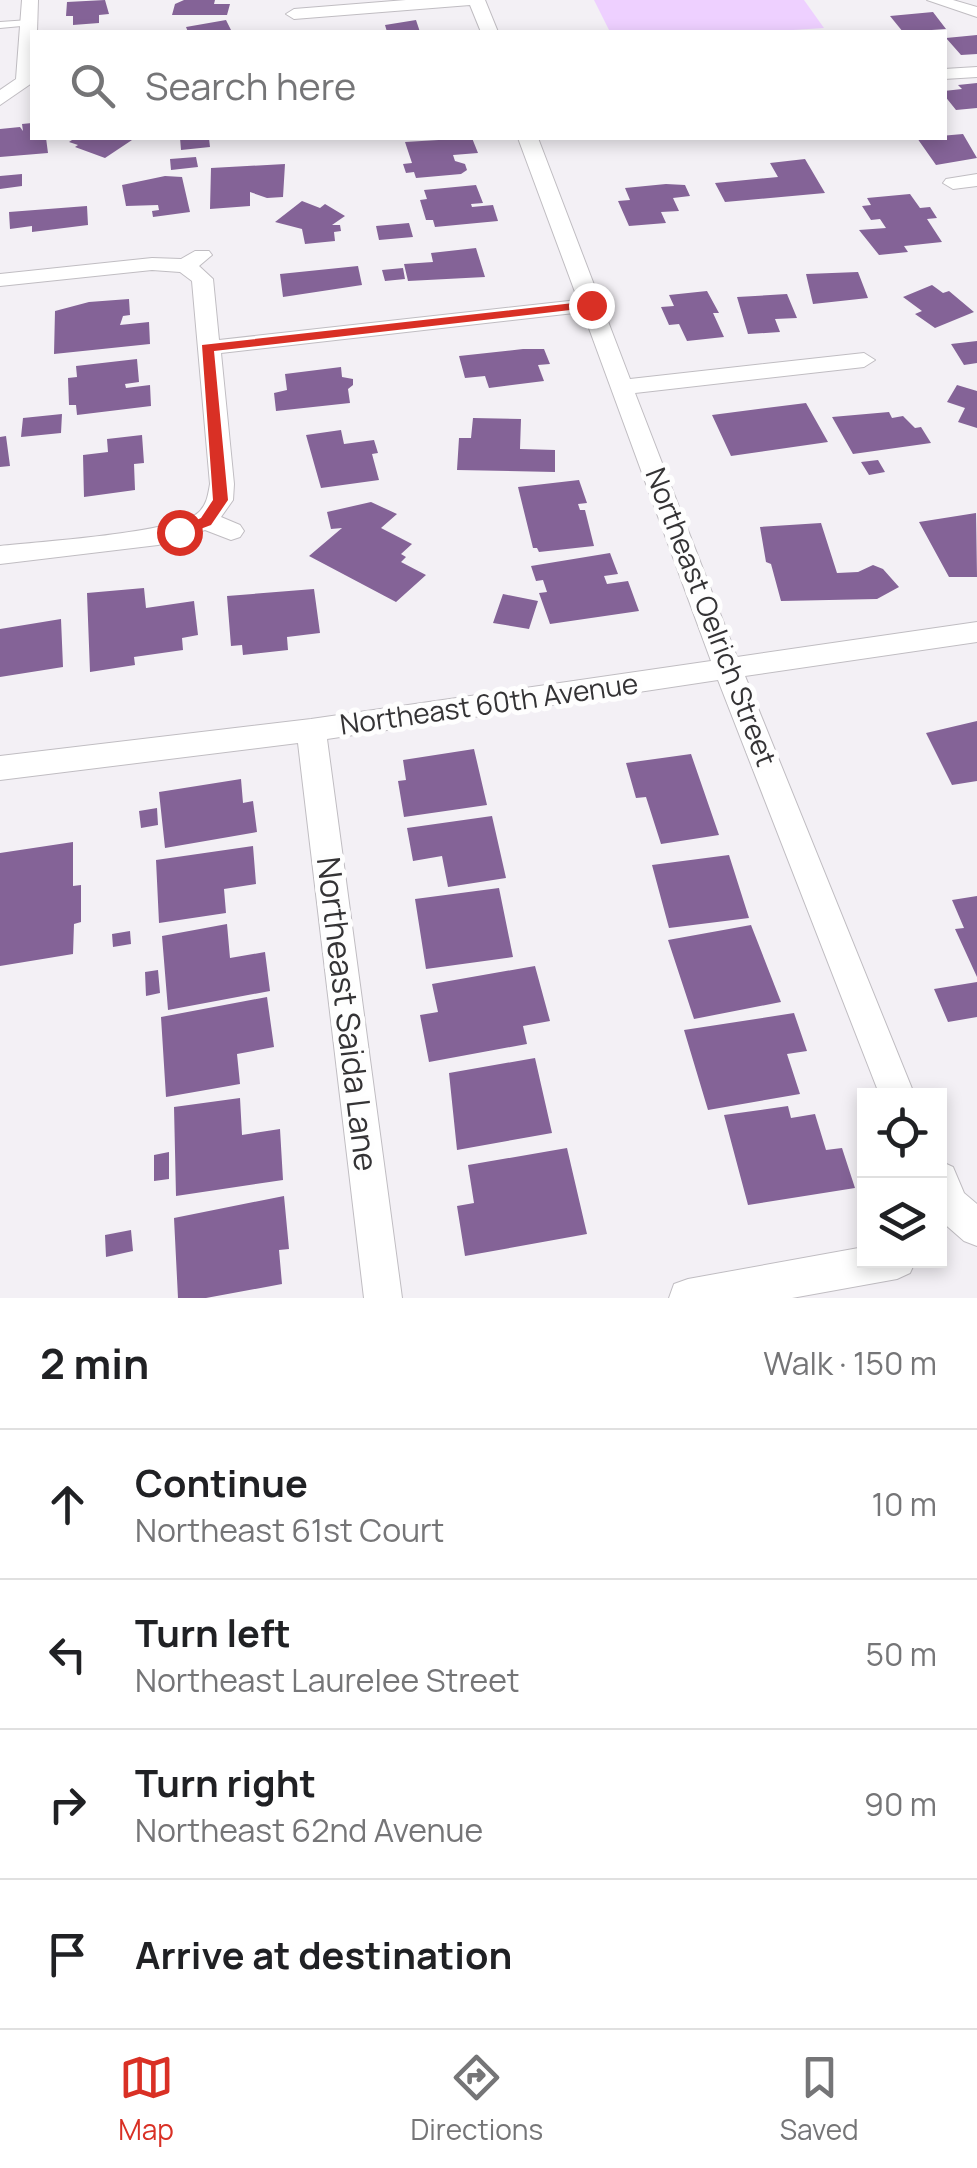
<!DOCTYPE html>
<meta charset="utf-8">
<style>
:root{--surface:#fff;--page:#f2f2f2;--text:#202124;--muted:#757577;--line:#e0e0e0;--accent:#d93025}
body{margin:0;font-family:Manrope,sans-serif;background:var(--page);color:var(--text)}
.controls{position:absolute;right:30px;bottom:30px;display:grid;overflow:hidden;border-radius:0px;box-shadow:0 5px 15px #0003}
.controls button{width:90px;height:90px;display:grid;place-items:center;padding:0;border:0;border-bottom:2px solid var(--line);background:var(--surface);color:var(--text);font:50px sans-serif}
.stop{position:absolute;width:30px;height:30px;margin:-22px;border:8px solid #d93025;border-radius:50%;background:#fff}
.stop.end{background:#d93025;border-color:#fff;box-shadow:0 2px 10px #0008}
.list{margin:0;padding:0;list-style:none}
h2{display:flex;justify-content:space-between;align-items:center;height:130px;margin:0;padding:0 40px;font-size:42px}
h2 small{font-size:32px;font-weight:400;color:var(--muted)}
.list li{display:grid;grid-template-columns:65px 1fr auto;gap:30px;align-items:center;box-sizing:border-box;height:150px;padding:0 40px;border-top:2px solid var(--line)}
.list b{display:block;font-size:38px;white-space:nowrap}
.list p{margin:0;font-size:32px;white-space:nowrap;color:var(--muted)}
.list em{font-size:32px;font-style:normal;color:var(--muted)}
.icon{flex:none;width:55px;height:55px;fill:none;stroke:currentColor;stroke-width:2;stroke-linecap:round;stroke-linejoin:round}
.map{position:relative;flex:none;width:977px;height:1298px;overflow:hidden}
.search{position:absolute;background:var(--surface);box-shadow:0 5px 15px #0003;left:30px;right:30px;top:30px;height:110px;display:flex;align-items:center;gap:25px;box-sizing:border-box;padding:0 35px;border-radius:0px;color:var(--muted);font-size:38px}
.sheet{height:730px;background:var(--surface)}
nav{display:flex;justify-content:space-around;align-items:center;box-sizing:border-box;height:140px;border-top:2px solid var(--line);background:var(--surface);font-size:28px;color:var(--muted)}
nav a{display:grid;justify-items:center;gap:5px}
nav .on{color:var(--accent)}
.map>svg:first-child{display:block}
</style>
<div class="map">
<svg width="977" height="1298" viewBox="0 0 977 1298">
<rect width="100%" height="100%" fill="#f3f0f5"/>
<path fill="#eed0ff" d="M594,0h210l20,28 -61,4h-153z"/>
<path fill="#846397" d="M105,0l4,14 -10,1v8l-26,2v-9h-7l1,-14z
M184,0h31l-1,4h16l-3,11h-55l3,-11z
M933,12l13,17 -43,3 -13,-16z
M226,20l6,12h-44l-2,-5z
M416,20l4,12h-33l-2,-7z
M977,35v19l-16,1 -15,-17z
M977,83v25l-21,2 -12,-15v-4l18,-2 -4,-4z
M32,123v15h14l2,15 -48,4v-28l20,-2 3,4 -1,-7z
M963,134l14,24 -41,7 -19,-27z
M75,138h60l-30,20 -30,-11 3,-2 -9,-3z
M180,138h29l1,9 -29,3z
M472,138l6,15 -25,2 2,6 10,3 2,6 -6,4 -45,4 -2,-6 -8,1 -3,-9 9,-1 -7,-21z
M196,157l2,10 -27,3 -1,-11z
M805,159l20,34 -100,9 -10,-19 63,-6 -8,-14z
M285,164l-2,33 -16,1 -17,-6v14l-40,3 1,-41z
M22,174v12l-22,3v-13z
M165,176l17,1 8,35 -37,5 -1,-6 7,-1 -1,-5 -32,1 -4,-21z
M666,184l19,1 5,11 -17,2 6,13 -18,1 5,11 -37,3 -11,-25 12,-1 -5,-12z
M476,185l7,18 -12,1 1,3 21,-2 5,16 -63,6 -2,-7h-7l-6,-20 7,-1 -3,-9z
M910,194l10,14 10,-1 7,11 -10,1 15,23 -38,4 4,6 -29,3 -20,-25 27,-2 -6,-9 -9,1 -9,-14 9,-1 -4,-7z
M302,201l18,7 5,-4 20,12 -13,9h8l1,6 -7,1 1,9 -30,3 -3,-15 -27,-7z
M87,206l1,19 -56,7v-6l-22,3 -1,-17z
M409,223l4,14 -34,3 -3,-14z
M476,248l9,29 -77,4 -4,-17 29,-2 -2,-9z
M358,266l4,19 -79,12 -3,-23z
M403,268l2,11 -20,2 -3,-11z
M858,272l10,26 -55,6 -7,-30z
M932,285l11,8 6,-2 25,21 -39,16 -20,-14 7,-3 -19,-14z
M707,291l12,22h-6l11,24 -37,4 -8,-17 -10,1 -8,-18 13,-1 -5,-11z
M787,294l10,24 -22,1 5,13 -32,2 -11,-37z
M129,299l1,16 -7,1 -3,9 29,-3 1,22 -96,10 1,-43 34,-9z
M977,341v22l-13,2 -13,-21z
M523,349h21l6,15 -12,1 6,16 -55,7 -4,-12 -20,2 -6,-22z
M137,359l2,23 -14,2 1,4 24,-3 1,21 -74,9 -1,-10h-7l-1,-27 9,-1 -1,-11z
M341,367l1,10 11,2v6l-5,4 2,14 -74,8 -2,-18 13,-3 -2,-16z
M957,385l20,6v37l-19,-6 7,-14 -18,-6z
M806,403l22,39 -97,14 -19,-41z
M889,412l3,6 11,-2 12,12 6,-1 10,16 -78,11 -21,-37z
M62,414l-1,19 -40,4 2,-19z
M473,418l48,1 -1,30 35,1v22l-98,-2 2,-32h12z
M341,430l3,14 30,-4 4,13 -6,1 7,26 -58,8 -15,-53z
M142,435l2,28 -10,1 1,26 -51,7 -1,-42 25,-3 -1,-13z
M6,436l4,30 -10,1v-30z
M878,460l7,12 -16,3 -8,-13z
M579,480l8,23 -9,1 2,6h5l9,36 -55,6 -2,-4h-4l-15,-61z
M371,502l26,12 -16,14 31,16 -11,10 5,3 -5,5 25,13 -30,27 -87,-46 33,-28 -11,1 -4,-17z
M976,513l1,64h-28l-30,-55z
M821,523l16,50 21,-1 15,-7 10,4 16,18 -22,12 -96,2 -10,-37 -5,-2 -6,-35z
M610,553l8,21 -14,2 3,8 21,-3 11,30 -89,13 -11,-31 8,-1 -4,-12 -7,1 -5,-15z
M144,588l2,20 48,-7 4,34 -16,3 1,12 -49,7 1,8 -45,7 -3,-79z
M314,589l6,44 -33,4 1,13 -45,5 -1,-10 -11,1 -4,-50z
M503,594l35,7 -9,28 -36,-6z
M61,619l2,48 -63,10v-48z
M977,721v60l-25,4 -26,-52z
M474,749l13,56 -83,12 -6,-36 8,-1 -3,-20z
M691,754l28,81 -58,9 -15,-47 -10,1 -10,-35z
M241,779l2,24 10,-2 4,31 -92,16 -6,-56z
M157,808l1,17 -17,3 -2,-17z
M492,816l14,62 -58,9 -6,-31 -29,5 -6,-33z
M73,842v44l8,-1v37l-7,2 -1,30 -73,12v-113z
M253,846l3,38 -32,5 2,24 -67,10 -3,-63z
M729,855l20,63 -80,10 -17,-63z
M499,888l14,69 -87,12 -11,-70z
M977,896v81l-22,-48 9,-1 -12,-28z
M227,924l3,34 35,-6 5,39 -102,19 -6,-74z
M751,925l30,77 -87,17 -26,-79z
M130,931l1,13 -18,3 -1,-13z
M535,966l15,55 -27,5 4,18 -98,18 -9,-47 18,-3 -6,-28z
M158,970l2,23 -14,3 -1,-24z
M977,982v35l-29,5 -14,-33z
M267,997l7,50 -37,7 3,30 -74,13 -5,-80z
M794,1013l13,38 -20,3 13,40 -92,16 -24,-80z
M535,1058l17,75 -95,17 -8,-77z
M240,1098l2,37 38,-6 3,51 -107,16 -2,-89z
M788,1106l3,12 24,-4 11,36 16,-2 13,40 -107,17 -24,-90z
M567,1148l20,86 -122,22 -8,-50 17,-3 -6,-38z
M169,1152v27l-15,2v-26z
M284,1196l5,53 -10,1 3,34 -76,14h-28l-4,-80z
M131,1230l2,21 -27,6 -1,-22z"/>
<g fill="none" stroke-linecap="round" stroke-linejoin="round">
<g stroke="#c0bdc2" stroke-width="2">
<path id="lane" d="M29,20l3,1v4l-32,3v-6z"/>
</g>
<g stroke="#c0bdc2" stroke-width="2">
<path id="street" d="M22,0h16l-1,32h-5v51l-32,22v-15l16,-11z
M406,0h79l13,32h-17l-11,-27 -176,14 -8,-5 8,-5z
M927,0h26l24,7v10z
M977,67v10l-33,2v-10z
M518,138h20l92,241 234,-26 11,7 -11,7 -229,26 102,264 240,-35v20l-232,34 170,420h-35l-162,-416 -391,59 75,559h-38l-66,-555 -298,37v-24l311,-37 400,-58 -128,-349 -362,41 13,131 -1,16 -12,17 19,8 4,6 -4,6 -9,3 -26,-10 -47,15 -158,19v-18c36,-4 178,-13 199,-34 8,-8 9,-17 11,-28l-18,-203 -12,-9 -28,-2 -152,16v-12l152,-16 29,1 14,-8h14l3,4 -13,11 14,13 6,61 359,-40z
M977,174v12l-24,3 -10,-6 3,-4z
M940,1161l13,6 11,26 13,11v42l-13,-5 -24,-21z
M864,1247v13h52l-6,13 -13,6 -105,19h-123l5,-14 14,-5z"/>
</g>
<use href="#lane" fill="#fff" fill-rule="evenodd"/>
<use href="#street" fill="#fff" fill-rule="evenodd"/>
</g>
<path fill="#d93025" d="M591,301l7,4 -2,2 -382,44 14,149 -17,25 -32,12 -7,-5 29,-14 12,-18 -11,-155z"/>
<g text-anchor="middle" stroke-width="10" stroke-linejoin="round" paint-order="stroke">
<g font-size="28" fill="#343335" stroke="#fefefe">
<text transform="translate(711 617) rotate(69)" y="10">Northeast Oelrich Street</text>
<text transform="translate(489 704) rotate(-8)" y="10">Northeast 60th Avenue</text>
</g>
<g font-size="32" fill="#343335" stroke="#fefefe">
<text transform="translate(347 1014) rotate(83)" y="11">Northeast Saida Lane</text>
</g>
</g>
</svg>
<div class="controls">
<button><svg class="icon" aria-label="locate" viewBox="0 0 24 24"><circle cx="12" cy="12" r="6"/><path d="M12 2v4M12 18v4M2 12h4M18 12h4"/></svg></button>
<button><svg class="icon" aria-label="layers" viewBox="0 0 24 24"><path d="M12 4l9 5-9 5-9-5zM3 14l9 5 9-5"/></svg></button>
</div>
<div class="stop" style="left:179px;top:532px"></div>
<div class="stop end" style="left:591px;top:305px"></div>
<div class="search"><svg class="icon" aria-label="search" viewBox="0 0 24 24"><circle cx="10" cy="10" r="6"/><path d="M15 15l6 6"/></svg>Search here</div>
</div>
<section class="sheet">
<h2>2 min<small>Walk · 150 m</small></h2>
<ul class="list">
<li><svg class="icon" aria-label="ahead" viewBox="0 0 24 24"><path d="M12 20V5M6 11l6-6 6 6"/></svg><div><b>Continue</b><p>Northeast 61st Court</p></div><em>10 m</em></li>
<li><svg class="icon" aria-label="left" viewBox="0 0 24 24"><path d="M17 20v-9H6M10 6l-5 5 5 5"/></svg><div><b>Turn left</b><p>Northeast Laurelee Street</p></div><em>50 m</em></li>
<li><svg class="icon" aria-label="right" viewBox="0 0 24 24"><path d="M7 20v-9h11M14 6l5 5-5 5"/></svg><div><b>Turn right</b><p>Northeast 62nd Avenue</p></div><em>90 m</em></li>
<li><svg class="icon" aria-label="arrive" viewBox="0 0 24 24"><path d="M6 21V4h12l-3 4 3 4H6"/></svg><div><b>Arrive at destination</b></div></li>
</ul>
</section>
<nav>
<a class="on"><svg class="icon" aria-label="map" viewBox="0 0 24 24"><path d="M3 6l6-2 6 2 6-2v14l-6 2-6-2-6 2zM9 4v14M15 6v14"/></svg>Map</a>
<a><svg class="icon" aria-label="directions" viewBox="0 0 24 24"><path d="M12 3l9 9-9 9-9-9zM9 14v-3h6M13 9l2 2-2 2"/></svg>Directions</a>
<a><svg class="icon" aria-label="saved" viewBox="0 0 24 24"><path d="M7 4h10v16l-5-4-5 4z"/></svg>Saved</a>
</nav>
